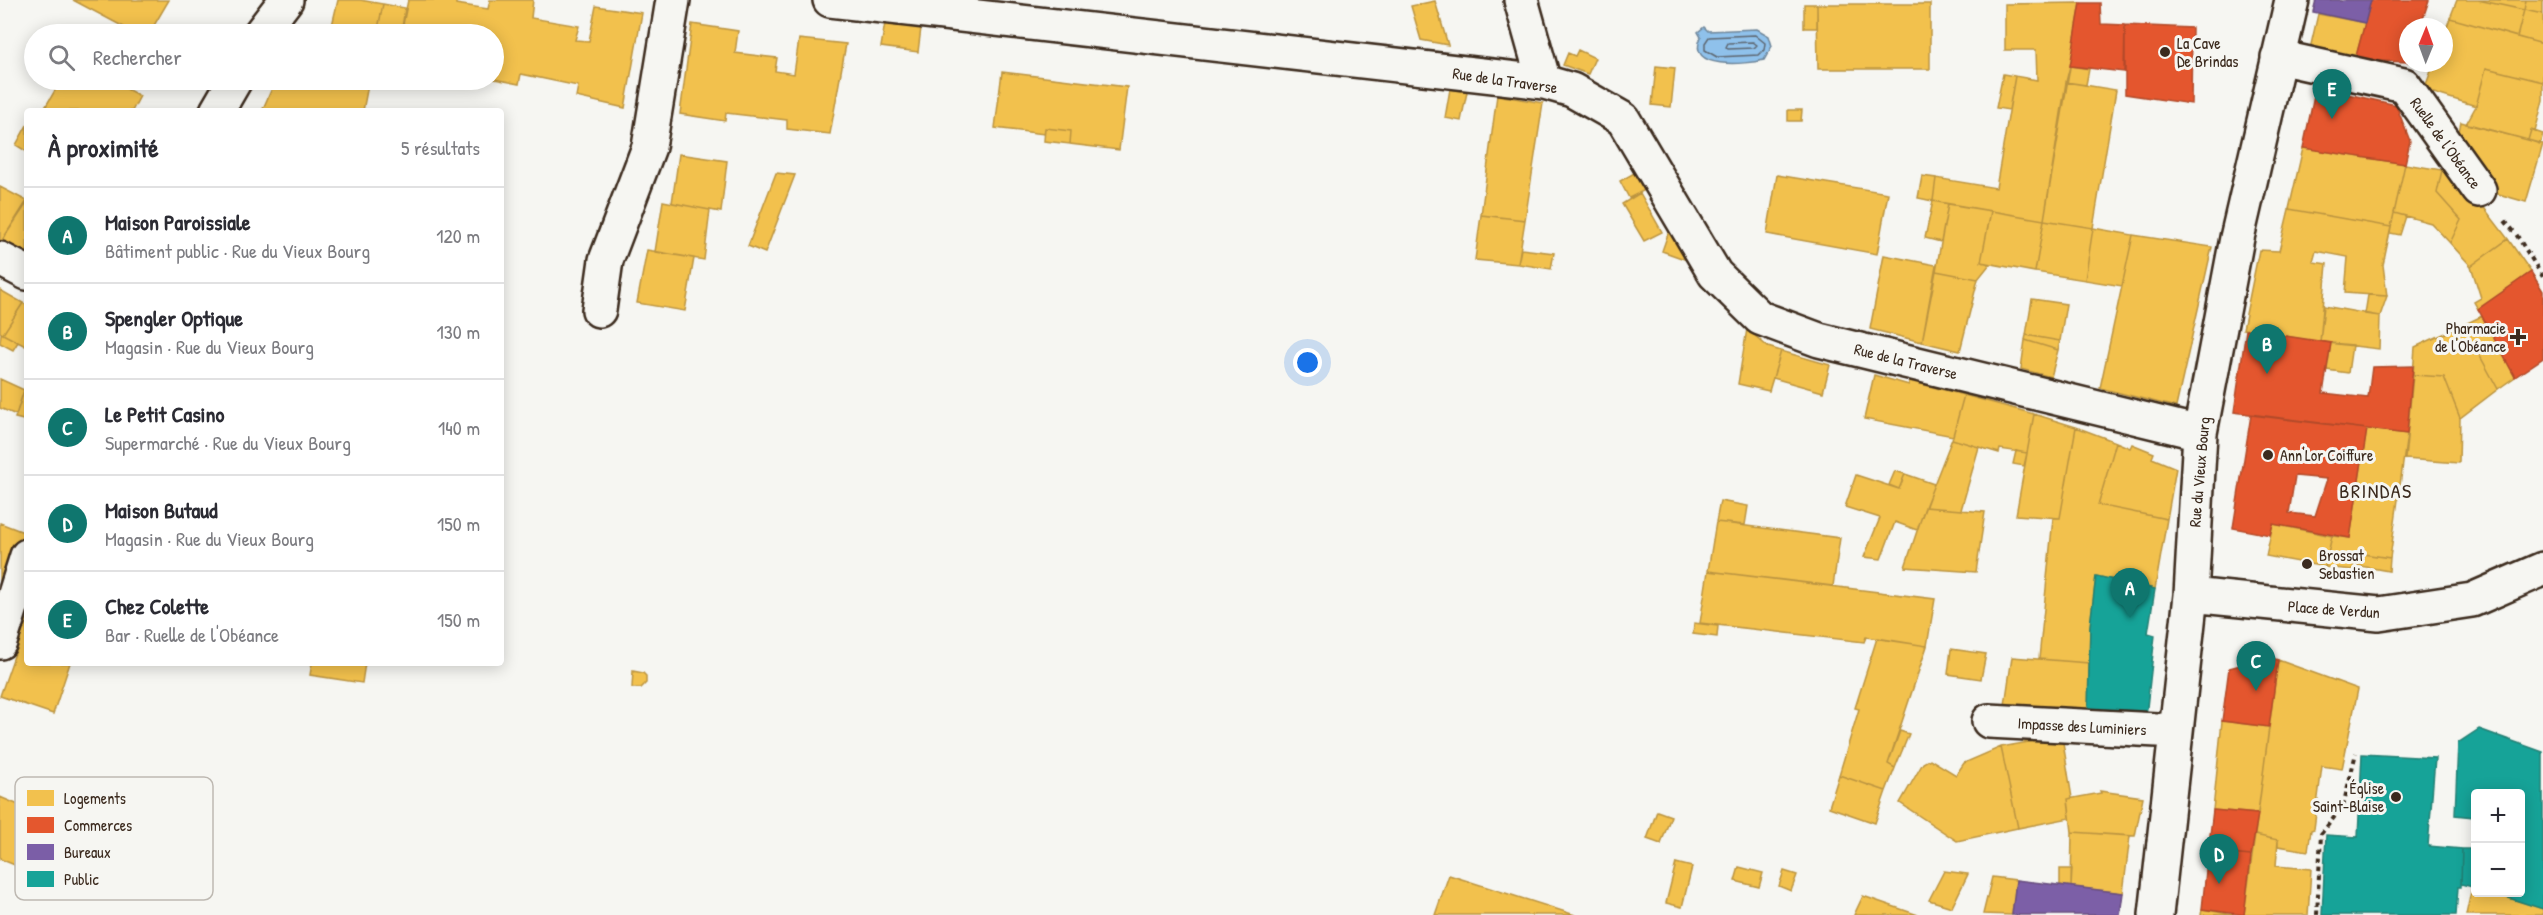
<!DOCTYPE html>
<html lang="fr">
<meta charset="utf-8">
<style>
:root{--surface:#fff;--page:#f7f7f7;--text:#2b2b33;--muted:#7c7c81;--line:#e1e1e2;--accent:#0f766e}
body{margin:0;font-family:"Patrick Hand",sans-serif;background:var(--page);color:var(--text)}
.controls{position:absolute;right:18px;bottom:18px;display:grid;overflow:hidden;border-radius:6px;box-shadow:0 3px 15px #0003}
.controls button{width:54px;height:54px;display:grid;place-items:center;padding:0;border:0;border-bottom:2px solid var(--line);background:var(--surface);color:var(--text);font:30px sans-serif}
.compass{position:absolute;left:2399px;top:18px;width:54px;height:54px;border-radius:50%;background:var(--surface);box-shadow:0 3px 15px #0003;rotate:1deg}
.you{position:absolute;left:1308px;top:363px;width:21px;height:21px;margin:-15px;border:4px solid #fff;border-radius:50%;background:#1a73e8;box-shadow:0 0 0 9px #1a73e833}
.badge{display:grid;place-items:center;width:39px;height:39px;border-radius:50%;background:var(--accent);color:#fff;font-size:20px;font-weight:700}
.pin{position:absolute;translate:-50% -50px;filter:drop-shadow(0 2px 3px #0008)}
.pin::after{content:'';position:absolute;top:32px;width:21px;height:18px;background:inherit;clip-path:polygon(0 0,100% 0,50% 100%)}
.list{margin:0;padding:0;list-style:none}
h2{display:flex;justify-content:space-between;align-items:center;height:78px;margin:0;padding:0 24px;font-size:26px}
h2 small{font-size:20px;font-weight:400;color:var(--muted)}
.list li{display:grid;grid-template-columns:39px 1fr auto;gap:18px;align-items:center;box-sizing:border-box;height:96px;padding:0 24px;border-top:2px solid var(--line)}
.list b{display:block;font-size:22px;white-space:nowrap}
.list p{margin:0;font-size:20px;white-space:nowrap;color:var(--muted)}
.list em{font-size:20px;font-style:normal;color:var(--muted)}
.icon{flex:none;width:33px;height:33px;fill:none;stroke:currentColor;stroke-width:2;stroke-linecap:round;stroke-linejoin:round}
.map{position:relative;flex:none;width:2543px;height:915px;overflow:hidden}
.search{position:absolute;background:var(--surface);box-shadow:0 3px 15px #0003;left:24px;top:24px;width:480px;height:66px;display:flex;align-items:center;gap:15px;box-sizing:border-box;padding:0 21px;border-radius:33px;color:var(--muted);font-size:22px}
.panel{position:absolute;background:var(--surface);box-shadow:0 3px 15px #0003;left:24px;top:108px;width:480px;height:558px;border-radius:6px}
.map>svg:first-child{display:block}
</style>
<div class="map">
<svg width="2543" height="915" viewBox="0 0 2543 915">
<rect width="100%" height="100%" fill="#f6f6f2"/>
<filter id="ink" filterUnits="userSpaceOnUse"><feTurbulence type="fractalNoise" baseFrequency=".0167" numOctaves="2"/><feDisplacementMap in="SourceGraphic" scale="12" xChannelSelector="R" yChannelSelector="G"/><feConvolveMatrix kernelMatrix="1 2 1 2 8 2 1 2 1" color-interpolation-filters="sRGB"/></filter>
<g filter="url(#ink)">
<path fill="#8fc1eb" stroke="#6d8599" stroke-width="1.5" d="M1704,27l4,4 49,-2 12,7 3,10 -8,14c-17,4 -79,11 -63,-23l-3,-5z"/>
<path fill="#f2c14e" stroke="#bb9440" stroke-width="1.5" d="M73,0h96l-20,34h-12z
M338,0h22l23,4 -6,30h-47z
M408,0h48v4l32,5 2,-9h43l-2,18 48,8 -4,14 14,1 7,-35 46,7 -17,95 -49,-11 2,-11 -57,-12 -2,10 -25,-5v-45h-93z
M2457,0h21l46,10 -7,27 -67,-19z
M2478,0h48l-2,10z
M2526,0h17v14l-19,-4z
M1435,1l13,44 -27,-5 -10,-34z
M2081,3l-37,217 -111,-19 3,-23 60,10 19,-112 22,4 -1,-30h-31v-46z
M383,4l22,4 -4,26h-24z
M1804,4h13v24h-13z
M1817,4h113v65h-112z
M2524,10l19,4v30l-26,-7z
M2318,14l47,9 -10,37 -45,-11z
M2450,18l93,26v38l-57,-14 -10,38 -52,-16 10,-27h10v-28z
M885,23l36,5 -3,24 -37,-5z
M692,24l46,7 -3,22 42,5 -2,13 19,3 5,-35 47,5 -16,90 -43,-5v-9l-61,-7 -1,8 -45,-7z
M1578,50l17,8 -7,16 -25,-9 5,-12 7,3z
M1656,66l19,2 -4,39 -19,-2z
M2070,66l19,3 -3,16 -20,-3z
M2486,68l57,14v18l-8,32 -4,-2 -3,10 -62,-16 10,-18z
M1002,72l125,15 -8,63 -49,-6 1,-13 -26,-3 -1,6 -49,-6z
M2003,74l12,2 -6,34 -13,-2z
M61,80h49l30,16 -8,15h-89z
M285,80h84l-6,31h-101l11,-25h11z
M2066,82l50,8 -23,138 -49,-8z
M1450,89l17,3 -6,29 -16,-3z
M1497,95l46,8 -18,117 -44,-5z
M1788,110h14l-1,11h-13z
M2461,122l82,22 -17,58 -38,-11 -32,-46z
M27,125v27l-11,-7z
M1045,128l26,3 -1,13 -26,-3z
M2531,130l12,4 -3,10 -12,-4z
M2303,148l102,16 -14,63 -102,-18z
M679,154l48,7 -6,51 -49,-9z
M2405,164l37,6 -5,23 24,27 -11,23 -19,-20 -37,-10z
M2442,170l30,22 36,47 -37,27 -21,-23 11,-23 -24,-27z
M1636,172l9,18 -16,8 -9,-17z
M776,173l19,2 -30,78 -17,-7z
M1777,175l111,18 -11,61 -110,-20z
M1922,176l14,2 -3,23 -15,-3z
M0,187l27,14 -26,41 -1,-1z
M1640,193l22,39 -18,9 -22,-37z
M663,201l47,9 -6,50 -49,-8z
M1933,201l15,3 -7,38 -16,-4z
M27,203v53l-26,-14z
M1948,204l43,7 -10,51 9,2 -12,15 -42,-8z
M2289,209l102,18 -8,38 4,31 -42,-3 3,-36 -32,-6 -3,11 14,2 -7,78 -77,-13 16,-79 20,1z
M1991,211l53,9 -9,52 -54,-10z
M2394,213l12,3 -6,19 -10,-2z
M1481,215l44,5 -7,44 -43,-4z
M2044,220l49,8 -8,52 -50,-8z
M2093,228l40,7 -11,51 -37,-6z
M1669,231l18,29 -25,-9z
M2133,235l79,12 -36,160 -76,-19z
M2508,239l23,33 -53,37 -4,-7 7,-4 -10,-32z
M1521,249l33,4 -3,16 -33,-5z
M647,250l47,8 -9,53 -48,-8z
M1884,255l52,10 -14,77 -52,-13z
M1936,271l42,8 -18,72 -38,-9z
M0,290l23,13 -20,31 -3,-2z
M2368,295l19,1 -7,20 -15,-2z
M2032,299l34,5 -6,37 -34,-6z
M23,303l4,2v42l-24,-13z
M2324,306l56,10 -1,33 -59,-7z
M2482,316l33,61 -17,12 -35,-64z
M2463,325l35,64 -38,29 -16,-41 -31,-2 2,-28z
M1747,329l21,18 13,4 -12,40 -31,-7z
M1,333l17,9 -5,8 -13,-7z
M2026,335l34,6 -2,9 -33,-10z
M2025,340l33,10 -7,27 -30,-8z
M2331,343l21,2 -4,28 -21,-3z
M1781,351l49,14 -7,27 -50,-14z
M1874,375l35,10v-4l55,14 -11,41 -89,-17z
M2413,375l31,2 16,41 -1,45 -54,-4z
M0,379l24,11 -8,25 -16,-7z
M26,385h1v36l-12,-3z
M1964,395l70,19 -7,39 -27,-4 -1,4 -47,-14z
M2034,414l42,13 -16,91 -44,-3z
M2076,427l40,15 -18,63 69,14 -12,70 -59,-13 -6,50 -1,37 -50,-4 14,-141h7z
M2367,429l40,5 -17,124 -34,-5 -3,17 -28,-3 7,-31 18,2z
M1952,439l27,8 -18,63 -36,-3z
M2116,442l14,6 2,-4 22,9 -2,5 24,10 -9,51 -69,-14z
M2016,451l11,2 -3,13 -11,-2z
M1895,471l10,3 -6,15 -10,-4z
M1905,474l29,10 -17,46 -22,-8 -14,37 -17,-2 16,-39 -35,-11 11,-32 43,14z
M1720,501l28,5 -3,19 -29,-3z
M1925,507l60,5 -9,60 -71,-5z
M1716,522l124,16 -7,48 -125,-15z
M0,523l26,10 -24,66h-2z
M2273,524l59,12 -7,31 -59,-11z
M2356,553l34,5 -1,13 -35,-6z
M1708,571l227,28 -8,47 -61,-9 -2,5 -164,-19z
M27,619v44h43l-17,51 -53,-18z
M1694,623l24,3 -1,11 -24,-3z
M1877,638l50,8 -39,118 7,4 -9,23 -47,-16 20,-66 -4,-1z
M1951,649l35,5 -5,25 -33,-5z
M2012,657l77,6 -1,49 -83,-7z
M2278,660l80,29 -16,80 -20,-3 -8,63 -3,1 -3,21 -30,-5v-6l-23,-5z
M312,663h53l-3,20 -52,-8z
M633,671l10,2 3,3v7l-5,5h-9z
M2222,721l47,6 -11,87 -45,-4z
M1900,731l9,3 -14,34 -7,-4z
M2062,736l10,62 -4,1 2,19 -52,10 -17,-81z
M2001,747l17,81 -61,13 -57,-38 23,-40 7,-4 26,16 8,-12z
M1839,775l47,16 -11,32 -46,-16z
M2100,791l43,6 -8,39 -63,-4 -4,-33 33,-6z
M0,797l49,21 -22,52 -27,-11z
M1657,811l14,5 -10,28 -14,-5z
M2072,832l58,4 -7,57 -52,-6z
M2255,835l23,5 -2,26 35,3 -3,46h-64z
M1676,863l16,4 -10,40 -16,-4z
M1739,867l24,6 -4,14 -24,-6z
M2060,869h12l-1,18 -11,-2z
M1784,871l13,4 -6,16 -12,-5z
M1944,871l24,3 -16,33 -23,-7z
M1449,875l126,40h-140z
M1992,877l24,3 -4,35 -29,-1z
M2472,887l4,1v4h14l53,17v6h-77z
M1863,896l55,19h-64z
M2202,909l31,6h-32z"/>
<path fill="#e4572e" stroke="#b14a29" stroke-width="1.5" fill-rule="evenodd" d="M2371,0h58l-9,27h-12v35l-53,-2z
M2081,3h19l1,21 24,1 -1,47 -54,-6z
M2125,25l67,3 -1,76 -66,-10z
M2316,87l80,18 14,36 -5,23 -102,-16z
M2531,272l12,19v67l-28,19 -37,-68z
M2246,330l85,13 -8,50 45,5 4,-31 41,-1 -6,68 -173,-22z
M2251,415l116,14 -17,109 -77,-14 -3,11 -37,-7zM2295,476l32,3 -12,37 -26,-3z
M2270,657l8,3 -9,67 -47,-6 7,-53z
M2213,810l45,4 -7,42 -43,-4z
M2208,852l43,4 -7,59 -42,-6z"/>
<path fill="#7b5ea7" stroke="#684e7e" stroke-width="1.5" d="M2316,0h55l-6,23 -52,-11z
M2016,880l107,13 -3,22h-108z"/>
<path fill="#17a398" stroke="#227f73" stroke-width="1.5" d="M2096,576l59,13 -7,44 7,2 -9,81 -58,-4 2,-86z
M2479,729l64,23v157l-53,-17h30v-98h-44v94l-15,-4 1,-35h9l3,-32 -19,-2 3,-72z
M2362,754l73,4 -7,88 34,3 -1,38h-3l-2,28h-134l4,-80 32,2z"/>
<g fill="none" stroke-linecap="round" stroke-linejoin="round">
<path stroke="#5d6670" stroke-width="1.5" d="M1755,35l10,8 -1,7 -5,5 -42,2 -12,-7v-7l4,-6z
M1753,42l4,3 -3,3 -26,1 -2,-2 2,-4z"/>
<g stroke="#3b2a1e" stroke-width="38">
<path id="street" d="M830,0l714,82 28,8 51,29 92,155 45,44 59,22 381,93
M1521,0l23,82
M260,34l26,-34
M2278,57l126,28 75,105
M217,111l18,-31
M0,259l27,14
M599,310l7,-50 43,-113 24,-147
M2191,595l188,19 93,-14 71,-31
M0,642l27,-86
M1989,721l187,10
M2156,915l35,-320 9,-162 37,-195 55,-238"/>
</g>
<path stroke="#3b2a1e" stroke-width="4" stroke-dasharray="4.5 4.5" stroke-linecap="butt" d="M2505,221l11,13 27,43
M2317,915l4,-81 22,-28 13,-53"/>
<use href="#street" stroke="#f6f6f2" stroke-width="33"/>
</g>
</g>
<g fill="#3b2a1e" stroke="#f6f6f2" stroke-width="2">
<circle cx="2165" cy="52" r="6"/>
<path d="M2515 328h6v6h6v6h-6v6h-6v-6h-6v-6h6z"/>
<circle cx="2268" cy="455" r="6"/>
<circle cx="2307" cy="564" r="6"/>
<circle cx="2396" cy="797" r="6"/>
</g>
<g text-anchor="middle" stroke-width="6" stroke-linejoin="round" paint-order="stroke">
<g font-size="16" fill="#3b2a1e" stroke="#f6f6f2" text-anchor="start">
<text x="2177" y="49">La Cave<tspan x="2177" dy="18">De Brindas</tspan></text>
<text x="2506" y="334" text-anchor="end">Pharmacie<tspan x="2506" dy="18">de l'Obéance</tspan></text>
<text x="2280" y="461">Ann'Lor Coiffure</text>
<text x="2319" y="561">Brossat<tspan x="2319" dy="18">Sebastien</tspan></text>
<text x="2384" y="794" text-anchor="end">Église<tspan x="2384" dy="18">Saint-Blaise</tspan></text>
</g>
<g font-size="16" fill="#3b2a1e" stroke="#f6f6f2">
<text transform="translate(1505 80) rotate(8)" y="6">Rue de la Traverse</text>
<text transform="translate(2446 143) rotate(54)" y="6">Ruelle de l'Obéance</text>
<text transform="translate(1906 361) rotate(14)" y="6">Rue de la Traverse</text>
<text transform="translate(2199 472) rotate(-85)" y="6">Rue du Vieux Bourg</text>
<text transform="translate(2334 609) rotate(4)" y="6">Place de Verdun</text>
<text transform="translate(2082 726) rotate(3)" y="6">Impasse des Luminiers</text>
</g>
<g font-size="20" letter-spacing="1.5" fill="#3b2a1e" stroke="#f6f6f2">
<text x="2376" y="498">BRINDAS</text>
</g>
</g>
<rect x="15" y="777" width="198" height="123" rx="9" fill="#f6f6f2" stroke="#beb9b2" stroke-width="1.5"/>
<rect x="27" y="790" width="27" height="16" fill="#f2c14e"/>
<rect x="27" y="817" width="27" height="16" fill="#e4572e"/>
<rect x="27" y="844" width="27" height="16" fill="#7b5ea7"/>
<rect x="27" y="871" width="27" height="16" fill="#17a398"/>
<g font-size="16" fill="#3b2a1e">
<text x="64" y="804">Logements</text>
<text x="64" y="831">Commerces</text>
<text x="64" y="858">Bureaux</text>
<text x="64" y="885">Public</text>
</g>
</svg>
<div class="controls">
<button>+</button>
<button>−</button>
</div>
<svg class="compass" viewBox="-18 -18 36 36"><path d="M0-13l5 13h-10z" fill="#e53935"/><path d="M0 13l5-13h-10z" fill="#7c7c81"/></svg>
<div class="you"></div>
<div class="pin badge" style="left:2130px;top:618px">A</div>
<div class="pin badge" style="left:2267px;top:374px">B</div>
<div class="pin badge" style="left:2256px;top:691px">C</div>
<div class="pin badge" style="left:2219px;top:884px">D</div>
<div class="pin badge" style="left:2332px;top:119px">E</div>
<div class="search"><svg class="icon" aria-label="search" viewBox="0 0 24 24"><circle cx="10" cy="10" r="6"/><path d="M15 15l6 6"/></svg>Rechercher</div>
<section class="panel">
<h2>À proximité<small>5 résultats</small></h2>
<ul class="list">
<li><span class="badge">A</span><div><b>Maison Paroissiale</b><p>Bâtiment public · Rue du Vieux Bourg</p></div><em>120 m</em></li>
<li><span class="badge">B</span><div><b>Spengler Optique</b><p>Magasin · Rue du Vieux Bourg</p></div><em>130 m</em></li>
<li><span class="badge">C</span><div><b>Le Petit Casino</b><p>Supermarché · Rue du Vieux Bourg</p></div><em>140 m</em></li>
<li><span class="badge">D</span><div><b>Maison Butaud</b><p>Magasin · Rue du Vieux Bourg</p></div><em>150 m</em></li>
<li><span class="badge">E</span><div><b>Chez Colette</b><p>Bar · Ruelle de l'Obéance</p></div><em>150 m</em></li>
</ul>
</section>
</div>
